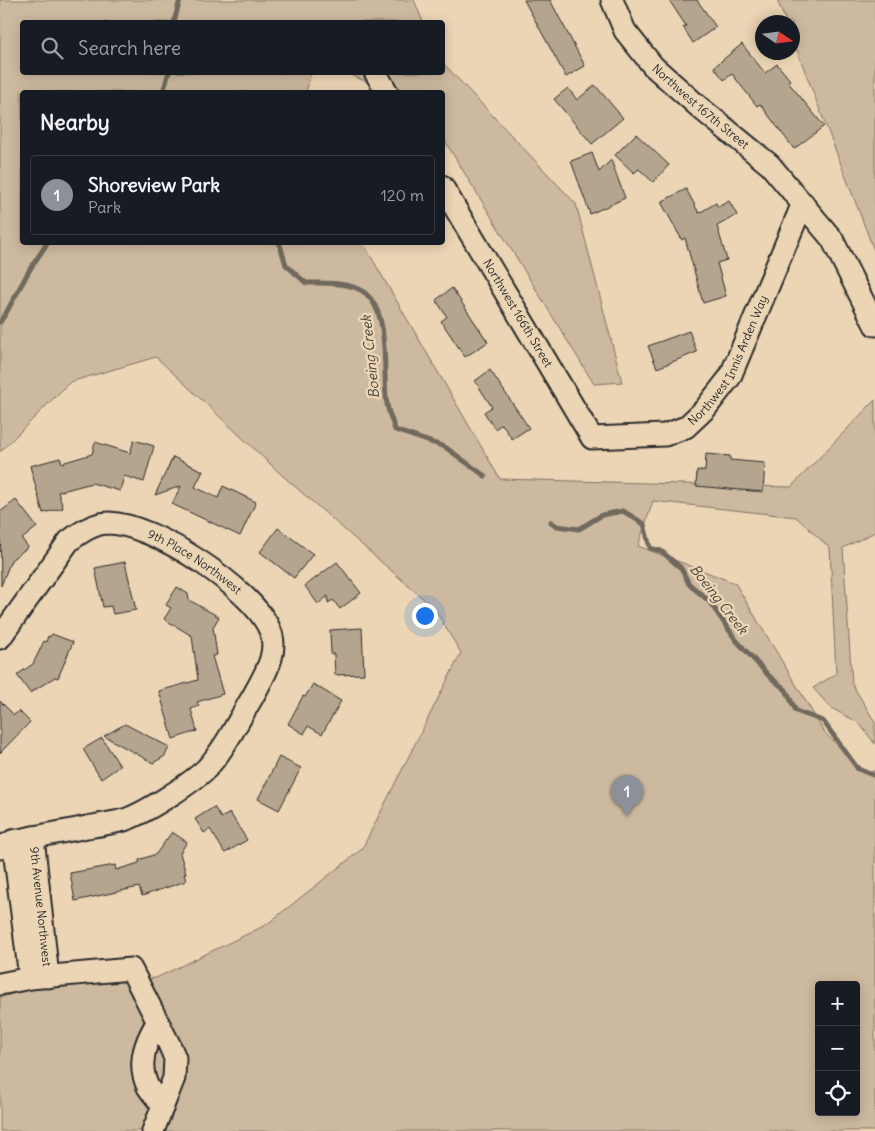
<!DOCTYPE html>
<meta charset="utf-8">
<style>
:root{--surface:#171b24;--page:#20242c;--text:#f1f3f6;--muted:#9ea1a6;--line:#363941;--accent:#8c9099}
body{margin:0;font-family:Delius,sans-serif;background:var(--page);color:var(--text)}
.controls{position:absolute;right:15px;bottom:15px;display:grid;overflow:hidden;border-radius:5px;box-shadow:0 2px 12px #0003}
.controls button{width:45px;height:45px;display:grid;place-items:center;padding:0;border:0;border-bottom:1px solid var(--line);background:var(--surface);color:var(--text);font:25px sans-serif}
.compass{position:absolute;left:755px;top:15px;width:45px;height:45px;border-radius:50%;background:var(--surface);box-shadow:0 2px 12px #0003;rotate:103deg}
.you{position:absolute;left:424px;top:615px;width:18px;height:18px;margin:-12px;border:4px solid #fff;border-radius:50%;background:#1a73e8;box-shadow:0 0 0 8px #1a73e833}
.badge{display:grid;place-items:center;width:32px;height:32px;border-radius:50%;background:var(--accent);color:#fff;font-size:16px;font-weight:700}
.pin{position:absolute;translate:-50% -41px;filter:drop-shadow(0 1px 2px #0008)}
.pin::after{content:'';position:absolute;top:26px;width:18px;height:15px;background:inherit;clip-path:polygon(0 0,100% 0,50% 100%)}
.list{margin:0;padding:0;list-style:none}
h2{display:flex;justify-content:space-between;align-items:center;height:65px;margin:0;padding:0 20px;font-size:21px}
h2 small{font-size:16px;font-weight:400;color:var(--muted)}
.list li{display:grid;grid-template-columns:32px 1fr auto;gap:15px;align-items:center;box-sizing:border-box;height:80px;margin:0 10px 10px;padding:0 10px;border:1px solid var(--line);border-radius:5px}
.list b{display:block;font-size:19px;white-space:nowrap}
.list p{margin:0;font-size:16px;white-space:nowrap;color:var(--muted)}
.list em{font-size:16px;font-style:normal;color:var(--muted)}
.icon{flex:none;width:28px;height:28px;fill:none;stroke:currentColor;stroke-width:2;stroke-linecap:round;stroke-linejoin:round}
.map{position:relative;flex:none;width:875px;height:1131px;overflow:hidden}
.search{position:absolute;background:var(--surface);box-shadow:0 2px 12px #0003;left:20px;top:20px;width:425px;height:55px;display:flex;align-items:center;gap:12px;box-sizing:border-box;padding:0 18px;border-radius:5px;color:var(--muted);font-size:19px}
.panel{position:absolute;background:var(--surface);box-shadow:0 2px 12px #0003;left:20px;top:90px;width:425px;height:155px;border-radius:5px}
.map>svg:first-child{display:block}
</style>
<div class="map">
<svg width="875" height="1131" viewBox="0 0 875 1131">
<rect width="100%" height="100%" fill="#ecd5b5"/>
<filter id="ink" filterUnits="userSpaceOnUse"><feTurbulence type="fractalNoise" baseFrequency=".02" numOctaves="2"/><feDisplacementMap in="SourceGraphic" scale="10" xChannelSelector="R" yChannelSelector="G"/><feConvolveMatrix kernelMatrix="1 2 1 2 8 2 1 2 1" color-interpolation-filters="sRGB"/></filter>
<g filter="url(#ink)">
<path fill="#cdb99f" stroke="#7c7265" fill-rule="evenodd" d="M0,0h414l9,22h-401v50l289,1 -5,19h-284v150l341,1 137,236 291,8 84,-87v132l-32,16 9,136 23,38v22l-16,-21 -28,-15 -18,-20 23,-14 -6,-126 -34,-31 -143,-16 -15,45 97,37 90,150 42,41 8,-4v361h-875v-133l38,-13 118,-7 110,-53 96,-76 99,-196 -27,-45 -151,-132 -127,-119 -86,25 -70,70zM819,985h37v127h-37z
M777,0h98v253l-82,-213 -1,-18h-6z
M443,63l133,141 46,178 -28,2 -151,-246 -1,-46h-49l-48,-19 97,-1z"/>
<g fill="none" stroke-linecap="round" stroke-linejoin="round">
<path stroke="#71695d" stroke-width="5" d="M174,22l6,-22
M163,92l6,-20
M279,242l7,23 20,18c17,0 34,-1 50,5 38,14 25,84 31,116 1,9 6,18 8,26l50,17 40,29
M0,322l6,-9 24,-44 18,-27
M551,522l6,4 22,3 23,-14 21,-4 21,13 6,24 11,3 20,17 8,16 20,17 27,39 33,36 17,14 10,21 27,10 35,48 17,7"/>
</g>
<path fill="#b6a58e" stroke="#2b2b2b" d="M524,0h26l35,66 -19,11z
M669,0h28l19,27 -23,16 -10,-16 3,-1z
M742,44l23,29 12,-9 13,16 -2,2 36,44 -30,23 -34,-45 -3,2 -25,-32 -8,6 -10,-13z
M595,85l28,33 -31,26 -38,-45 14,-11 9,12z
M636,134l33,31 -16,17 -14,-13 -5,4 -19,-18z
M592,153l7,19 12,-12 14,38 -35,16 -19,-53z
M686,189l13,24 17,-10 2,4 11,-6 8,14 -20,11 10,34 -10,3 9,33 -23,7 -18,-65 -3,2 -21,-38z
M452,288l36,54 -23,15 -24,-36 6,-4 -11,-17z
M689,331l8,21 -40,16 -9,-22z
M490,370l39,58 -17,11 -10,-15 -7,5 -11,-17 8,-5 -17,-26z
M134,440l20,6 -10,36 -20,-6 -4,15 -28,-8 -34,9 5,16 -20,5 -13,-47 30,-8 2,5 30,-9 3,-12 35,11z
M706,454l24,2v4l35,3 -2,29 -67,-6 1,-16 8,1z
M173,457l30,14 -8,16 23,11 5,-12 33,16 -16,34 -68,-32 9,-18 -26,9z
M16,500l21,27 -15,12 6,8 -17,13 -10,26 -1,-74z
M278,528l35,26 -19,24 -34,-26z
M125,562l11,48 -23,4 -2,-8 -8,1 -8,-39z
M337,562l24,31 -21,16 -7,-9 -5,3v-7l-10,8 -13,-18z
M177,587l11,7 1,6 30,17 -6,10 4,28 -5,1 11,38 -26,8 2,4 -8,3 6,22 -24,8 -14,-48 39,-11 -6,-44 -28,-17 7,-11 -5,-3z
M362,628l2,46 -29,1 -1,-21h-3l-1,-24z
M52,634l21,8 -15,36 -3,-1 -25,16 -13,-18 16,-11 11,-23 2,1 2,-6 2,1z
M313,684l28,17 -19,33 -14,-8 -4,8 -16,-10 15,-28 2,1z
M0,701l14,14 5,-4 11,11 -30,31z
M125,724l44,23 -4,9 -12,7 -49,-27z
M102,738l18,28 -19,13 -18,-30z
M279,757l22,11 -22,42 -21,-11z
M214,807l7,11 9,-5 17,27 -22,13 -15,-24 -6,4 -9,-14z
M172,832l15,10 -7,11 6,21h-2l2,7 -44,15 -3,-9 -64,14 -5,-28 45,-8 1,5 23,-7v-3l17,-6z"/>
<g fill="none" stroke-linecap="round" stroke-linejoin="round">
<g stroke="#2b2b2b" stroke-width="25">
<g id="minor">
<path id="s1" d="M612,0l13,31 28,35 46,41 71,58 62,74 43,86"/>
<path d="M375,72l12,20"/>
<path id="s2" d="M442,186l150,252 73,-3 21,-8 19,-18 25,-32 73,-174"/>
<path id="s3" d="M0,638l69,-97c12,-9 25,-18 40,-18 45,1 142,65 160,105 12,24 -6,49 -17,70 -14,23 -26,49 -45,70 -14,14 -63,46 -83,52 -12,3 -24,5 -37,7 -24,5 -49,9 -74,14l-13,7"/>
<path id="s4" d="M33,837l15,140"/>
<path d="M13,841l17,137"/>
<path d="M0,984l30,-6 101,-9 38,75 6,14 -1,20 -21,53"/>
<path d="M157,1023c-12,19 -20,42 -9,64 4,6 10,13 15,19"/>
</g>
</g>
<use href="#minor" stroke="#ecd5b5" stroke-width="21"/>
</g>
</g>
<g text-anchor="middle" stroke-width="5" stroke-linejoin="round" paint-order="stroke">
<g font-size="12" fill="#2b2b2b" stroke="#ecd5b5">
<text dy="4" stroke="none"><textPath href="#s1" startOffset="141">Northwest 167th Street</textPath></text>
<text dy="4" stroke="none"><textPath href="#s2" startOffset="148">Northwest 166th Street</textPath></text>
<text dy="4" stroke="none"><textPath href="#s2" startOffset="469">Northwest Innis Arden Way</textPath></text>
<text dy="4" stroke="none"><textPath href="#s3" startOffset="259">9th Place Northwest</textPath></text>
<text dy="4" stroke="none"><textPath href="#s4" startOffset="70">9th Avenue Northwest</textPath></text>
</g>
<g font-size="14" font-style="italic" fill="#484540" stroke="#ecd5b5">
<text transform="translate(370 357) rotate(-96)" y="5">Boeing Creek</text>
<text transform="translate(719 599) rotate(52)" y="5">Boeing Creek</text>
</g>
</g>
</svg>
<div class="controls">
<button>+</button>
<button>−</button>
<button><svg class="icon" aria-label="locate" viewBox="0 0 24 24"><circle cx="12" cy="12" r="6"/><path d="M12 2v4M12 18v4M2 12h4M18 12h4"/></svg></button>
</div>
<svg class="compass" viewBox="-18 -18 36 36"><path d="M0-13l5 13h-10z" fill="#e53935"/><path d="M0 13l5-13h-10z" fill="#9ea1a6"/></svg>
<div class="you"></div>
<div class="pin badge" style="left:627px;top:816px">1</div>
<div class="search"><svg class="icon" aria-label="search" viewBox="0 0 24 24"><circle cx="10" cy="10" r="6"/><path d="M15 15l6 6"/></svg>Search here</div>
<section class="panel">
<h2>Nearby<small></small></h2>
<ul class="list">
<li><span class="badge">1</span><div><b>Shoreview Park</b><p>Park</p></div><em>120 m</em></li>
</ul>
</section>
</div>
